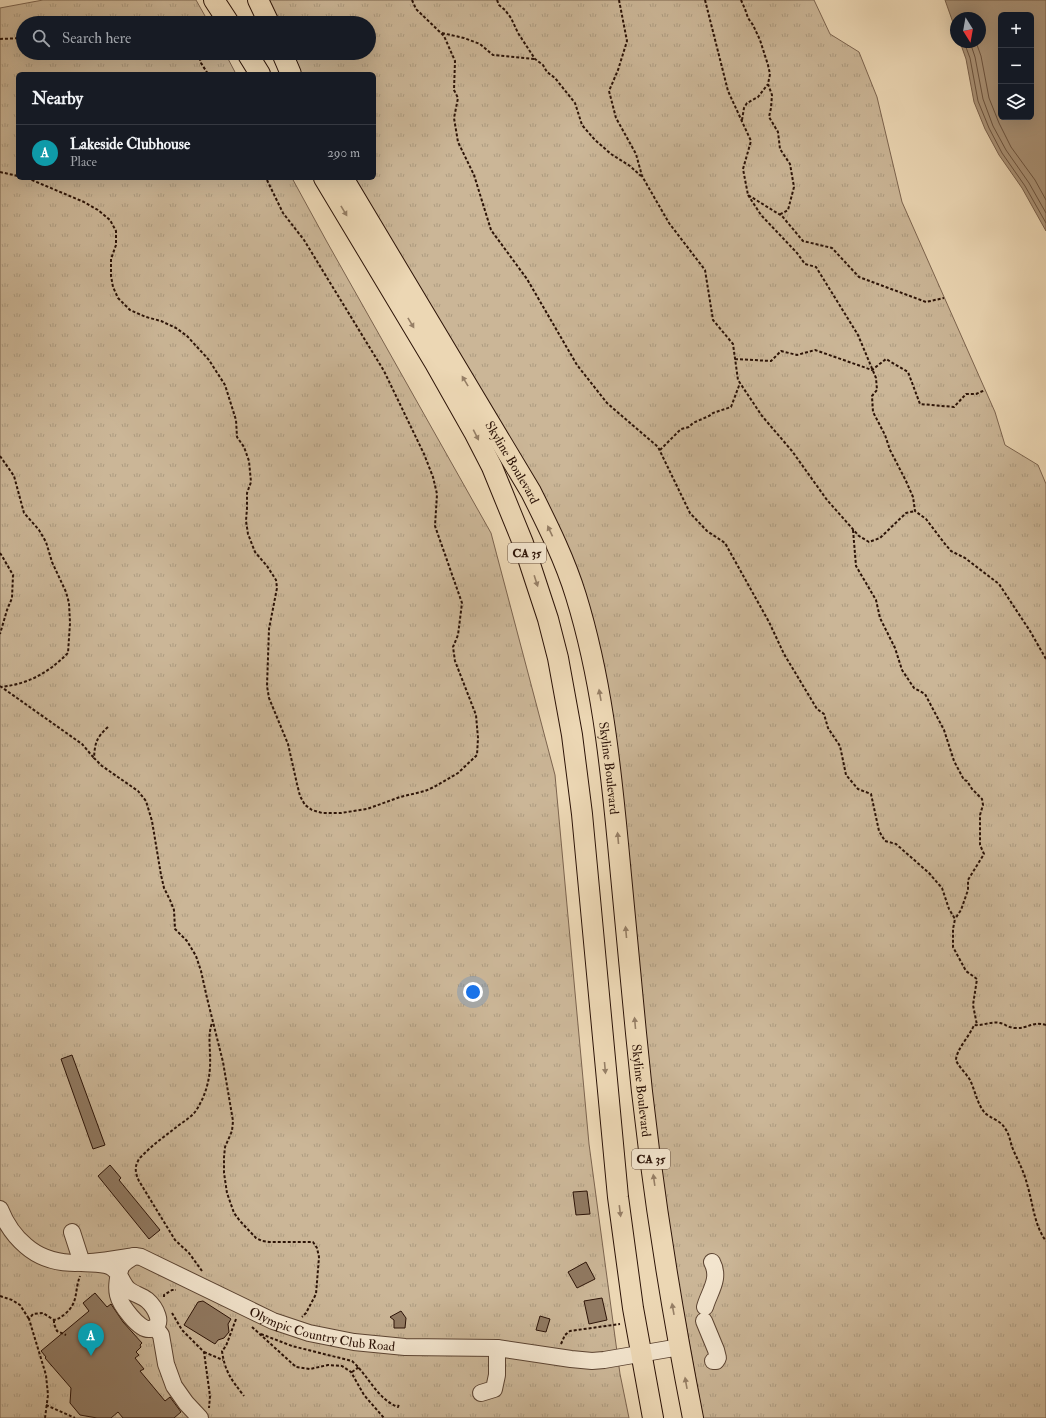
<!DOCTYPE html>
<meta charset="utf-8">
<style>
:root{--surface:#171b24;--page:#20242c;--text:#f1f3f6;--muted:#9ea1a6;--line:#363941;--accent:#2563eb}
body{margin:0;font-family:"IM FELL Double Pica",serif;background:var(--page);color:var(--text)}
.controls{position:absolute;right:12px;top:12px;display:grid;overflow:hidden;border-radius:6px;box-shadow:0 4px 16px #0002}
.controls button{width:36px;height:36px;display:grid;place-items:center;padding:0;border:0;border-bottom:1px solid var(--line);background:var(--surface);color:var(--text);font:20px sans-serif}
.compass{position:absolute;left:950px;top:12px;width:36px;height:36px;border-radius:50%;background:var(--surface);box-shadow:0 4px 16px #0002;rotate:169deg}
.you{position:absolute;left:473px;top:992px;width:14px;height:14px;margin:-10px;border:3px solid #fff;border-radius:50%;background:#1a73e8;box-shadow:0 0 0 6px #1a73e833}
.badge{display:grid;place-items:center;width:26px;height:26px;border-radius:50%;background:var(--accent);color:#fff;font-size:13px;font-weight:700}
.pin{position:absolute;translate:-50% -33px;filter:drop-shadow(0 1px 2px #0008)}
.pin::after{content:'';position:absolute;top:21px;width:14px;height:12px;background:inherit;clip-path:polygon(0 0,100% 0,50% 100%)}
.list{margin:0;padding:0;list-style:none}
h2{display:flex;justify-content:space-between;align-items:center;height:52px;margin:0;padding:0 16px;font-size:17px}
h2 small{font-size:13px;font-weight:400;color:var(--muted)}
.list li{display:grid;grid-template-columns:26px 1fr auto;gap:12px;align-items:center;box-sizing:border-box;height:56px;padding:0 16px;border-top:1px solid var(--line)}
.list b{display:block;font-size:15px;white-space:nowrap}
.list p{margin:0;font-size:13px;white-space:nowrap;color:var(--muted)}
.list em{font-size:13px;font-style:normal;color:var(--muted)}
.icon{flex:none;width:22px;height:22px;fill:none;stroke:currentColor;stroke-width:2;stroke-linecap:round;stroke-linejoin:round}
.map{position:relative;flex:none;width:1046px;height:1418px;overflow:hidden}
.search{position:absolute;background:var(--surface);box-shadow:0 4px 16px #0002;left:16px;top:16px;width:360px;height:44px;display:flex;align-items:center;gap:10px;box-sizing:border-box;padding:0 14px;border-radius:22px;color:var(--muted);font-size:15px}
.panel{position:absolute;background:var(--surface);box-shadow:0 4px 16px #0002;left:16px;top:72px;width:360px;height:108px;border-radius:6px}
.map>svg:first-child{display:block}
</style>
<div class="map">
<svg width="1046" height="1418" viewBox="0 0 1046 1418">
<defs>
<pattern id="grass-tufts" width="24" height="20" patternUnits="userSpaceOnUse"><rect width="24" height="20" fill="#cbb697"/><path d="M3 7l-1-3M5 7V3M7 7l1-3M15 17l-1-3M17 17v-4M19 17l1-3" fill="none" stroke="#ae9c81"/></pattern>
</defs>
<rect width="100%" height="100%" fill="#ecd7b4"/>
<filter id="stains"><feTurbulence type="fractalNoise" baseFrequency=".005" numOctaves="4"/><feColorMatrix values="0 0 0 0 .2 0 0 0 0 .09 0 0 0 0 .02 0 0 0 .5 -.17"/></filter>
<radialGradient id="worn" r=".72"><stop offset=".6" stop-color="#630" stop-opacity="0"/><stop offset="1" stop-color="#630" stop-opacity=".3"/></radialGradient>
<path fill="url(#grass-tufts)" stroke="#7c644f" d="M43,0h153l13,23h-186v30h202l11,21h-218v104h274l35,64 164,291 64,242 34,369 31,230 9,44h-629v-1410z
M258,0h556l16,34 29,18 18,45 25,105 93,210 10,33 33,20 8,19v934h-343l-27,-148 -23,-160 -41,-326 -46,-215 -223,-391h31v-104h-83l-9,-21h87v-30h-100z"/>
<path fill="#ab9479" stroke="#78604b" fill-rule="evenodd" d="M945,0h101v231l-24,-43 -23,-33 -14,-26 -11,-27 -8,-43 -6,-17h20v-24h-24v13zM1001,15h30v102h-30z"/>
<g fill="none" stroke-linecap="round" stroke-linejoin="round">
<path stroke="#6c5440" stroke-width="1" d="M964,42l6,16 8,43 11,27 13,25 23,33 21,37
M970,42l5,15 8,42 10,27 13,24 23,33 17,30
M976,42l5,14 8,42 10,25 12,24 24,33 11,20"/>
</g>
<path fill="#907961" stroke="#2c1307" d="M72,1055l33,90 -12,4 -32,-90z
M110,1165l11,13 -2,2 41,50 -11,9 -51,-63z
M587,1191l3,23 -14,1 -3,-23z
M586,1262l9,17 -18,9 -9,-16z
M95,1293l12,14 4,-3 12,18 19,21 -2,2 1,2 -5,5 3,3 -4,3 9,11 -4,2 25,30 5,-4 11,15 -7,6h-51l-5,-6 -7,6h-14l-17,-3 -10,-12 1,-15 -26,-30 1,-1 -5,-6 48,-40 -6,-8z
M602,1298l5,22 -18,4 -5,-23z
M203,1301l28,18 -3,5 1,8 -5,6 -6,2 -3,4 -31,-19 14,-23z
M401,1311l5,7 -1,10h-11v-8l-4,-3z
M540,1316l10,3 -4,13 -10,-2z"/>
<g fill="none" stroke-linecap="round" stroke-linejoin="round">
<g stroke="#5c4432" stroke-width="18">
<g id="minor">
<path id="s1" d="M0,1209c6,15 14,27 26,37 31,27 72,15 109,10l6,1 132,64 36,12 45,9 51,5 92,1 74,11 21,2 12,-1 76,-13"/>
<path d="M72,1232l10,31c8,1 19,0 27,3 11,4 12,17 19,23 5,5 13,6 19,11 7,6 20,26 3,29 -11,2 -30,-25 -32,-34 -2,-8 0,-20 3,-28 3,-5 10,-8 13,-11"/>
<path d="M705,1307c4,-15 16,-28 7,-45"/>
<path d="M704,1321l12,29 2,8 -2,3h-3"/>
<path d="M155,1327l6,8 5,29 8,22 12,17 14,15"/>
<path d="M481,1393l13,-4 3,-14v-27"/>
</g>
</g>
<g stroke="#2c1307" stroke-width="22">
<g id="major">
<path d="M214,0l15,23"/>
<path d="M258,0l11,23"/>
<path d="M247,53l13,21"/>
<path d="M282,53l9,21"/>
<path d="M324,178l111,185 39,69 18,35 31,76 25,76 10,39 14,77 10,79 36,383 15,111 20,110"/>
<path id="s2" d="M343,178l188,314c17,34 34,68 45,104 25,81 34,164 42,248 6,63 12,126 18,189 12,129 32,258 57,385"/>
</g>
</g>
<path stroke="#2c1307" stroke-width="2" stroke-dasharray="3 2" stroke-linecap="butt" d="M412,0l4,9 28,27 11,25 -1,29 4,8 -4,20 4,24 16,33 17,55 36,49 50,86 30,38 51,44 32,66 17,18 18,12 44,79 15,32 33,55 7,5 4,14 12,18 6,29 12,14 13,5 8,37 6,10 11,3 33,29 13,15 7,21 6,10 -2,10v18l13,24 11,8 -4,26 4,20
M497,0l2,5 6,5 6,8 7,15 17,26 8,6 4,7 8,6 20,25 7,22 13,15 16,14 19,12 11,10
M619,0l8,41 -9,29 -9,21 7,27 20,36 6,22 27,47 36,47 8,50 20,24 5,36 24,36 30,35 35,49 32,36 10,6 11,-4 26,-25 9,-2
M705,0l23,91 23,50 -8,28 5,26 34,21 21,25 29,7 27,29 67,25 18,-4
M741,0l4,9 3,9 5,7 7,15 8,25 2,9 -2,10 4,11 -1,13 -2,9 9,15 2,17 10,15 4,23 -6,23 -9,5
M442,33l22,5 16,6 13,11 42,4
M0,39l23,-1
M198,53l3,10 7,11
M742,120l2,-12 3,-5 11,-6 10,-13
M0,172l18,4
M27,178l57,24 14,8 12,10 6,11v14l-5,14v17l2,11 5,11 12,12 16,7 15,4 15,7 11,8 22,24 16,25 11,35 1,17 7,10 5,14 2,21 -4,11v15l-1,13 2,13 7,18 12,14 9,14 1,8 -8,41 -2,57 2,12 19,46 9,40 3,12 5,9 7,5 10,3h19l26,-4 33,-12 25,-6 9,-4 24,-14 19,-18 1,-17 -2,-23 -21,-54 -2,-14 5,-12 4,-32 -27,-77 2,-32 -4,-17 -9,-23 -40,-83 -80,-131 -21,-27 -17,-35
M748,195l13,20 36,38 8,11 11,3 42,68 18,43 1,12 -5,6 1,16 12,23 5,15 16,31 7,16 2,14 11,8 19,25 6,7 14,7 34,26 31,47 16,28
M735,359l36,2 10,-10 16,4 18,-5 57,20 14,-11 22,13 12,32 34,3 12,-13h10l9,-4
M660,450l21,-21 8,-2 4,-4 16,-7 4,-3 18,-6 9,-24
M0,456l14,20 10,37 15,17 7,12 6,20 14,30 3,11 1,20 -2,30c-20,20 -38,30 -66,34
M853,530l3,36 20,34 4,18 15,30 7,22 12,18 11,6 19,36 10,31 10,19 3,1 5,8 10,10 1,6 -3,10v30l4,9 -16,26v10l-7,20 -6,9
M0,553l2,3 11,19 -1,23 -5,12 -7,24
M0,686l82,58 12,14
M108,727c-12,11 -13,16 -14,31l8,8 36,25 8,10 6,20 9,54 3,13 6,12 4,10 1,19 12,12 9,15 5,15 6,27 16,64 10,59 -1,10 -7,16 -1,10v16l3,20 7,20 6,8 16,17 6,3 7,1h44l4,6 2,9 -3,37 -10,19 -4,4
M1046,1025c-14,-4 -18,4 -31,3 -6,0 -10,-4 -15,-5 -9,-2 -17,3 -26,2 -3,9 -18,25 -18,35 0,3 12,16 14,20 5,10 7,24 15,33 5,5 16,8 19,14 5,6 6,13 8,20 5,12 12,24 15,37 6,19 7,41 19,57
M202,1271l-13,-18 -14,-13 -36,-59c-3,-6 -5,-13 -1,-20 1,-3 5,-6 8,-9 10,-10 22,-18 33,-27 7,-5 14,-9 18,-16 10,-16 14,-34 13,-53 0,-11 -2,-22 2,-33
M0,1296l12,4 8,5 9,14
M164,1297v-2l8,-5h4
M172,1313l10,17 22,22 6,44 -1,12
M236,1319l-10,27 -4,5c3,21 9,28 22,45
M54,1320v4l3,7 9,4
M252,1327l44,40 14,2 18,-4 14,1 9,6 13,23 20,23
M261,1334l31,12 60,15c16,14 25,38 46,46l1,-3
M561,1344l4,-9 5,-4 50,-7
M204,1352l19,8
M352,1372l7,-5
M46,1405l29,13
M45,1418l3,-23 -2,-20 -17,-56 4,-5 10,-1 11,7c5,-1 7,-3 11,-6 14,-12 9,-22 15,-38"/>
<use href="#minor" stroke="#f3e5ce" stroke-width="16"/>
<use href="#major" stroke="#ecd7b4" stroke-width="20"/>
</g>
<defs><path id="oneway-solid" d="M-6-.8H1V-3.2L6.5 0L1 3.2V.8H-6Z"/></defs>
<g fill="#967f66">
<use href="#oneway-solid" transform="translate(344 211) rotate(59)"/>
<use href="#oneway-solid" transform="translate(411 323) rotate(59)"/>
<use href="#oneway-solid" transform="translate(465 381) rotate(-121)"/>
<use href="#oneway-solid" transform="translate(476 435) rotate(63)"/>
<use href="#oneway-solid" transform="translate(550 531) rotate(-115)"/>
<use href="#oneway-solid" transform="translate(536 581) rotate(72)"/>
<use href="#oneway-solid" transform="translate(600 695) rotate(-100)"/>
<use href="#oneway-solid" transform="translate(618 838) rotate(-95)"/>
<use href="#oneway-solid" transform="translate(626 932) rotate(-95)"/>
<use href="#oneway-solid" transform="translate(635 1023) rotate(-95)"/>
<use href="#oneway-solid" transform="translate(605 1068) rotate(85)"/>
<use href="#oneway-solid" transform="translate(654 1180) rotate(-98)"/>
<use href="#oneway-solid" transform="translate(620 1211) rotate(83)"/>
<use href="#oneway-solid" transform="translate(673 1309) rotate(-100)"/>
<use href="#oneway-solid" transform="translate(686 1383) rotate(-100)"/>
</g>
<g text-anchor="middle" stroke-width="3" stroke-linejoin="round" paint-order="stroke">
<g fill="#f3e5ce" stroke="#685243" stroke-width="1">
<rect x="508" y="543" width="38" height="20" rx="3"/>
<rect x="632" y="1149" width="38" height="20" rx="3"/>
</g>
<g font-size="12" font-weight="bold" fill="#2c1307">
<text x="527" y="557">CA 35</text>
<text x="651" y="1163">CA 35</text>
</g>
<g font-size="13" fill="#2c1307" stroke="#f3e5ce">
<text dy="5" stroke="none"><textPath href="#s2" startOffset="331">Skyline Boulevard</textPath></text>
<text dy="5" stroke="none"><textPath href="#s2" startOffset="655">Skyline Boulevard</textPath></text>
<text dy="5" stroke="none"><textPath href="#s2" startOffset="979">Skyline Boulevard</textPath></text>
<text dy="5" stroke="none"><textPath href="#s1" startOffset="362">Olympic Country Club Road</textPath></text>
</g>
</g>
<rect width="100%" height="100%" filter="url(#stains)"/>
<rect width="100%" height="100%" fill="url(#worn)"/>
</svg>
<div class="controls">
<button>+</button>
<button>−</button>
<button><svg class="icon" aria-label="layers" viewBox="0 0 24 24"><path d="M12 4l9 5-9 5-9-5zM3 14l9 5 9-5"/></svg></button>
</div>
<svg class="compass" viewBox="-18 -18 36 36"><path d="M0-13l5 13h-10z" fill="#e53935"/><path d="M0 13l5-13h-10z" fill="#9ea1a6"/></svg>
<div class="you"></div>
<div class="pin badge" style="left:91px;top:1356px;background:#0f9aa8">A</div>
<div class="search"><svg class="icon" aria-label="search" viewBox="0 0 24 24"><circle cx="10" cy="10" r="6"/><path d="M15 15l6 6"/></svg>Search here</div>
<section class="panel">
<h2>Nearby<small></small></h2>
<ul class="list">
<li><span class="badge" style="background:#0f9aa8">A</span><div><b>Lakeside Clubhouse</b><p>Place</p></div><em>290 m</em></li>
</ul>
</section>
</div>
